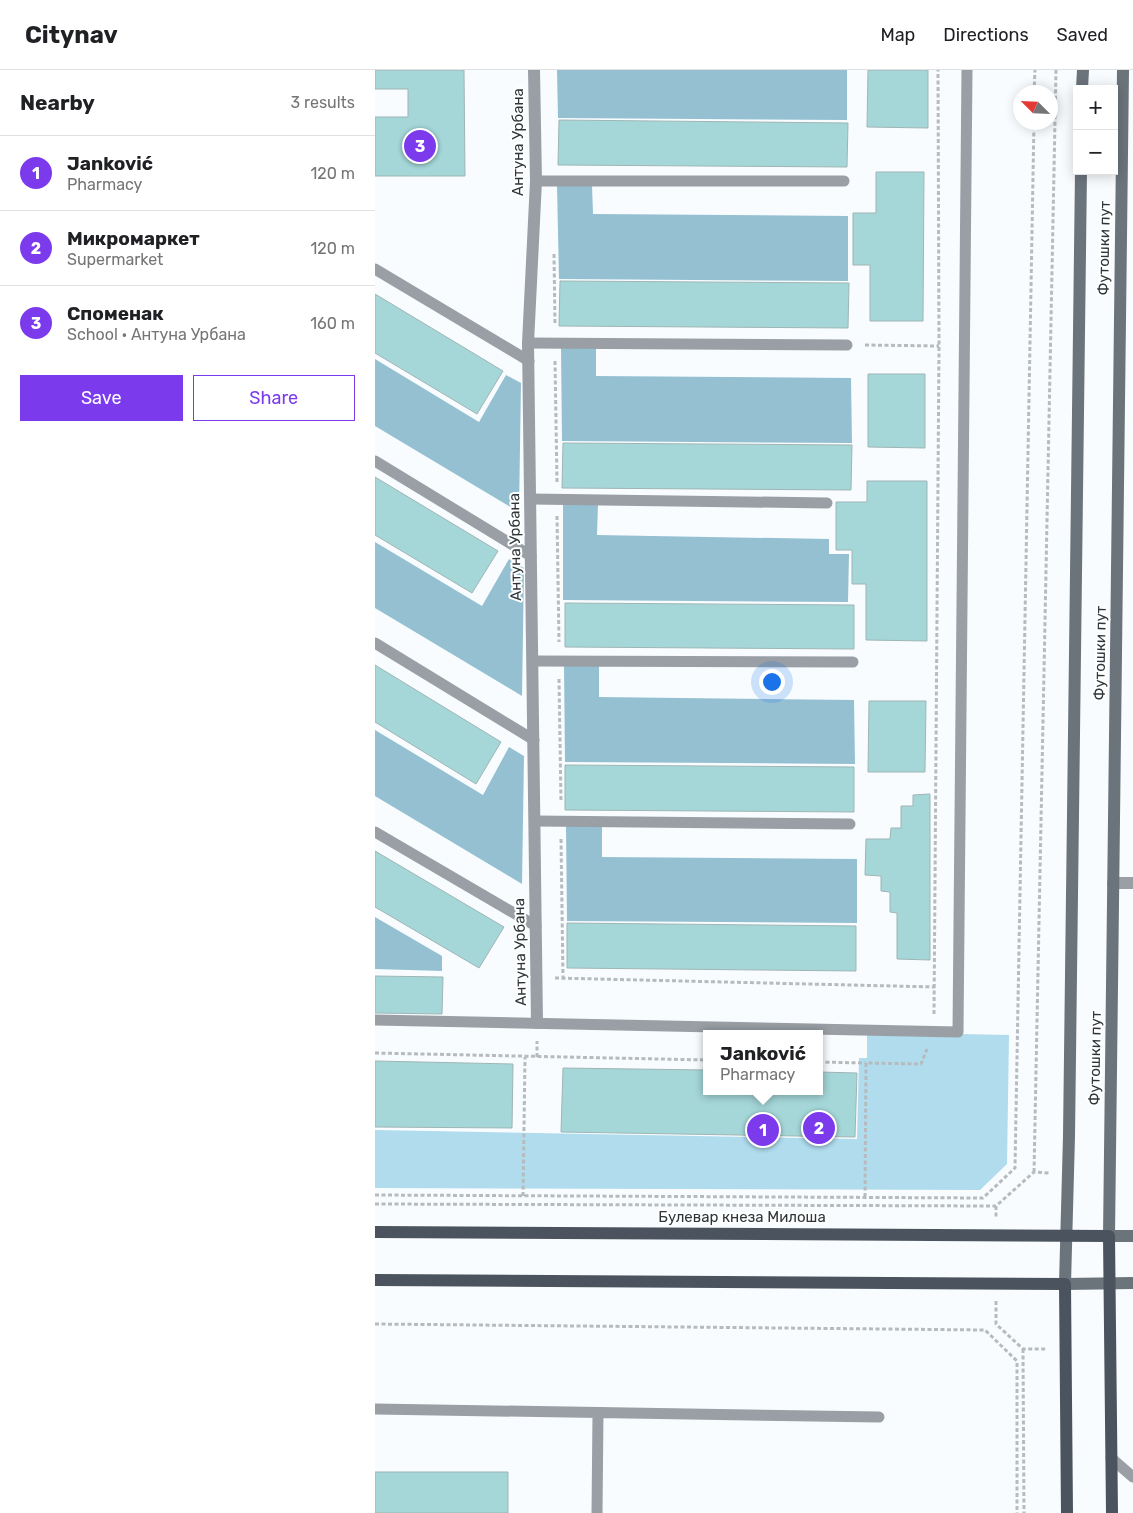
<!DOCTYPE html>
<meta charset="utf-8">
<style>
:root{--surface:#fff;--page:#f6f6f6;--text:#202124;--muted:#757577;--line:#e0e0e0;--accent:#7c3aed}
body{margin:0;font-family:Rubik,sans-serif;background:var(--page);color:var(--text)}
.controls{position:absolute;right:15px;top:15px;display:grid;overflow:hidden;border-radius:0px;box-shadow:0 2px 12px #0003}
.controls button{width:45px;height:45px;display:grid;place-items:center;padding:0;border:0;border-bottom:1px solid var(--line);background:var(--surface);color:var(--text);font:25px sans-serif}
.compass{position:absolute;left:638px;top:15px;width:45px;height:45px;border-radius:50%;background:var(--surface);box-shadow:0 2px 12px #0003;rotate:294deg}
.you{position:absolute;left:396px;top:611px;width:18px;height:18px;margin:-12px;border:4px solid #fff;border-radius:50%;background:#1a73e8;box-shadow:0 0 0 8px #1a73e833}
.badge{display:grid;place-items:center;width:32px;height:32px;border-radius:50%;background:var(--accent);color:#fff;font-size:16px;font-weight:700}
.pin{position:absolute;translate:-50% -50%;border:2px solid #fff;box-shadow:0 1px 5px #0006}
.popup{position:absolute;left:328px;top:960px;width:120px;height:65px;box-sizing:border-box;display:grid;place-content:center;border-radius:0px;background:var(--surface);filter:drop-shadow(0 1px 4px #0005);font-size:16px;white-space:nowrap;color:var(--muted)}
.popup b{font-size:19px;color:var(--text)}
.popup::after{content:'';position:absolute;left:50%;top:100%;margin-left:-10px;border:10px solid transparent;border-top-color:var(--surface)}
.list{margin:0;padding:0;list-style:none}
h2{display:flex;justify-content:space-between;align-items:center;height:65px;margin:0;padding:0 20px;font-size:21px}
h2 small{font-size:16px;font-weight:400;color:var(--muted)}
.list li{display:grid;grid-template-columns:32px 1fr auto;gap:15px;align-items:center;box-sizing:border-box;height:75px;padding:0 20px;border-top:1px solid var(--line)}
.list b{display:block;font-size:19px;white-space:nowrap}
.list p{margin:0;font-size:16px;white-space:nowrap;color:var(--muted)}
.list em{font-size:16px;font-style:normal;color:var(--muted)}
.actions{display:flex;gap:10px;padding:15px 20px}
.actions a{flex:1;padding:11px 0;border:1px solid var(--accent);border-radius:0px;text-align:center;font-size:18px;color:var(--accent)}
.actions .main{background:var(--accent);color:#fff}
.map{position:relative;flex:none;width:758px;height:1443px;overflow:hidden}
header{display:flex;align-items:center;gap:30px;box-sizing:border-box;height:70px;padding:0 25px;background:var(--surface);border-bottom:1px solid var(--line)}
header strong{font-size:24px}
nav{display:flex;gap:28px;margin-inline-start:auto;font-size:18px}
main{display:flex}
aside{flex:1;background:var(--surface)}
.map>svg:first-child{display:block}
</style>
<header>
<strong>Citynav</strong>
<nav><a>Map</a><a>Directions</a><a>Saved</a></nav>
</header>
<main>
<aside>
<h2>Nearby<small>3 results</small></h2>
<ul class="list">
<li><span class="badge">1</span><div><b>Janković</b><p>Pharmacy</p></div><em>120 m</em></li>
<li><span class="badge">2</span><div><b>Микромаркет</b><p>Supermarket</p></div><em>120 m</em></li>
<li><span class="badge">3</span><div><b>Споменак</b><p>School · Антуна Урбана</p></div><em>160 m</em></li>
</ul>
<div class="actions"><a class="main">Save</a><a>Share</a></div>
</aside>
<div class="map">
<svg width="758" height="1443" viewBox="0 0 758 1443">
<rect width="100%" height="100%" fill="#f8fcfe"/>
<path fill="#b0dcee" d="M492,962l142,3 -2,129 -27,26 -605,-2v-58l482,9 2,-81h8z"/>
<path fill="#95c0d2" d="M182,0h290v50l-289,-2z
M182,115h35l1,29 255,2v65l-289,-2z
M186,277h35v29l255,2 1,65 -290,-2z
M0,289l104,63 27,-47 15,8 -2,129 -144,-86z
M188,434h35l-1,31 232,4v15h20l-1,48 -285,-2z
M0,472l107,64 27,-47 15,9 -2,128 -147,-88z
M189,596h35v31l255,3 1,64 -290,-2z
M0,660l108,65 26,-48 15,9 -2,128 -147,-88z
M191,755l36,1v31l255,2v64l-290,-2z
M0,847l67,39v15l-67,-2z"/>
<path fill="#a5d7d8" stroke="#9fb5b5" d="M0,0h89l1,106h-90v-59h33v-28h-33z
M493,0h60v58l-61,-1z
M184,50l289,3 -1,44 -289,-2z
M501,102h48l-1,149h-53v-56h-17v-52h23z
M185,211l289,2 -1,45 -289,-2z
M0,224l128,77 -26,43 -102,-61z
M493,304h57v74l-57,-1z
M188,373l289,2 -1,45 -289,-2z
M0,407l123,74 -26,42 -97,-58z
M492,411h60v160l-61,-1v-56h-14v-34h-16v-48h31z
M190,533l289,2v44l-289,-2z
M0,595l126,77 -25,42 -101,-62z
M494,631h57l-1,71h-57z
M190,695l289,2v45l-289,-2z
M555,724v166l-33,-1v-46l-7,-1v-20l-9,-1v-15l-16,-1 1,-36h24l1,-11h10v-22h12v-11z
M0,781l129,76 -25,41 -104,-61z
M192,853l289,3v45l-289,-3z
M0,906l68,1 -1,37 -67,-1z
M0,991l138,3 -1,64 -137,-1z
M188,998l144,2v21h112v-19l38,1 -2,64 -294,-5z
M0,1402h133v41h-133z"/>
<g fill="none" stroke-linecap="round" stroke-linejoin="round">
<path stroke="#b6bbbd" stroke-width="3" stroke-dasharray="4 2.5" stroke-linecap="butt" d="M659,22l1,-22
M179,184l1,71
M490,275l74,1
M180,291l2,121
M182,446l2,126
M184,609l2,123
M186,769l2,139
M180,908l380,9
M559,944l5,-668 -1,-276
M0,983l332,7
M162,987v-16
M444,992l47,1
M659,1102l22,-1102
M0,1125l608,3 32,-30 19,-1046
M148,1126l2,-139
M490,1127l1,-134 55,1 6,-15
M0,1134l621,2 38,-34 15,1
M621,1136v11
M621,1231v23l27,25h24
M0,1254l610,6 32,31v152
M648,1279l1,164"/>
<path stroke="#999fa5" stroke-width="11" d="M161,111h308
M0,199l154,92
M153,273l319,2
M0,391l156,95
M156,429l296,4
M0,573l159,97
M158,591l320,1
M160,751l315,3
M0,762l161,94
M0,950l583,12 9,-962
M0,1339l504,8
M736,1388l22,19
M222,1443l1,-100"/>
<path stroke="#999fa5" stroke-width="12" d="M159,0l2,111 -8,162 9,680
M738,813h20"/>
<path stroke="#6b737b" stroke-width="12" d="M748,0l-14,1166h24
M707,19l1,-19
M706,101l-12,965 -4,148 68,-1"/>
<path stroke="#4b545e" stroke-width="12" d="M0,1162l734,4 3,277
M0,1210l690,4 2,229"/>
</g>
<g text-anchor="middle" stroke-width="4" stroke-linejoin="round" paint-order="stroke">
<g font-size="15" fill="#2e3639" stroke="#fff">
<text transform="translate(143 72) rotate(-90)" y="5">Антуна Урбана</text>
<text transform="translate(729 178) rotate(-89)" y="5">Футошки пут</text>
<text transform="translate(140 477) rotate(-91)" y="5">Антуна Урбана</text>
<text transform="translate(725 583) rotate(-89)" y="5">Футошки пут</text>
<text transform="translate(145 882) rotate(-91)" y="5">Антуна Урбана</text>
<text transform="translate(720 988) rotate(-89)" y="5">Футошки пут</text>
<text x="367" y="1152">Булевар кнеза Милоша</text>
</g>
</g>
</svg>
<div class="controls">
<button>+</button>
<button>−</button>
</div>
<svg class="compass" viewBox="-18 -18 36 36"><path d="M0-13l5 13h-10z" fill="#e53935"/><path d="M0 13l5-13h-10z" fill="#757577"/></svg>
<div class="you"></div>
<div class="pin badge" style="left:388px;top:1060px">1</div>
<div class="popup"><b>Janković</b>Pharmacy</div>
<div class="pin badge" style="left:444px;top:1058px">2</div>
<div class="pin badge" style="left:45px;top:76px">3</div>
</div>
</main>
